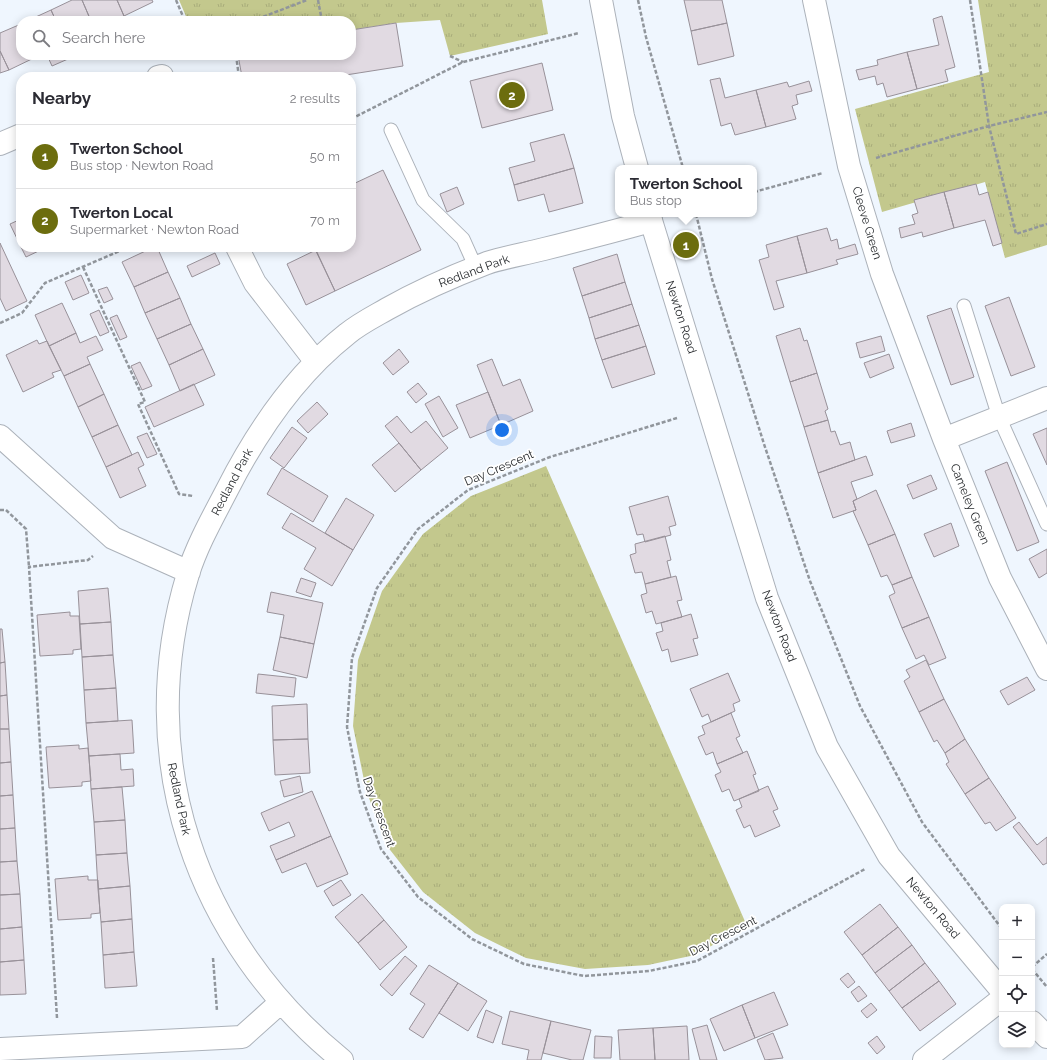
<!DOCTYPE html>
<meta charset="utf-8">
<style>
:root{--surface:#fff;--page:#f7f7f7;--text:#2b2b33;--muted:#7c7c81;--line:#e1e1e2;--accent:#6c6d0e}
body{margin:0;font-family:Raleway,sans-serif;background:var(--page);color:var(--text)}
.controls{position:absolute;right:12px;bottom:12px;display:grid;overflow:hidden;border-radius:8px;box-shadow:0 2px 10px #0003}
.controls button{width:36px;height:36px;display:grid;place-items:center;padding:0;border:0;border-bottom:1px solid var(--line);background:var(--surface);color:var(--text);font:20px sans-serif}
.you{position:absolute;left:502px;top:430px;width:14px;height:14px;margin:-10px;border:3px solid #fff;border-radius:50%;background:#1a73e8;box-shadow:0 0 0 6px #1a73e833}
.badge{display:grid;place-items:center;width:26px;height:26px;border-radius:50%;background:var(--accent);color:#fff;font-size:13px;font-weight:700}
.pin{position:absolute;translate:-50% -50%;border:2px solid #fff;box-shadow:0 1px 4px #0006}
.popup{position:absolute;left:615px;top:165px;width:142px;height:52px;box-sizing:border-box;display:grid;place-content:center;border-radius:8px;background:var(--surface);filter:drop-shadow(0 1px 3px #0005);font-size:13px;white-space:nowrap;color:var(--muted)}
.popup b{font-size:15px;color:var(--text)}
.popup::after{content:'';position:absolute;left:50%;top:100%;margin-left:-8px;border:8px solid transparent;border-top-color:var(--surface)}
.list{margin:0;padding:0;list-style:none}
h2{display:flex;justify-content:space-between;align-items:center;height:52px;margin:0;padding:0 16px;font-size:17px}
h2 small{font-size:13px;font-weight:400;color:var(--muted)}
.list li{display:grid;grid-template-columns:26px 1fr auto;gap:12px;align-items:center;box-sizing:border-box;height:64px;padding:0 16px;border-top:1px solid var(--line)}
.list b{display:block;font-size:15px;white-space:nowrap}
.list p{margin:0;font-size:13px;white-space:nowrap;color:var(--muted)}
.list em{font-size:13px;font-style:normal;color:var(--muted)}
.icon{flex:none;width:22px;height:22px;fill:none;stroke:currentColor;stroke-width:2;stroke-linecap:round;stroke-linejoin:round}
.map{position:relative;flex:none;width:1047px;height:1060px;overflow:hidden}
.search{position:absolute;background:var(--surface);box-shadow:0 2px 10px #0003;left:16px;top:16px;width:340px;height:44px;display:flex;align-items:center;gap:10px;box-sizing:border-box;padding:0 14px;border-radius:16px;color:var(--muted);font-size:15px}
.panel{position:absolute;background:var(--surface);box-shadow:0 2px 10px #0003;left:16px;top:72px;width:340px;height:180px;border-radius:16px}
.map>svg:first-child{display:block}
</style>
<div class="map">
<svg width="1047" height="1060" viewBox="0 0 1047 1060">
<defs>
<pattern id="grass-tufts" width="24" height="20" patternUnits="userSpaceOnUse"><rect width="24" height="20" fill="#c3c88d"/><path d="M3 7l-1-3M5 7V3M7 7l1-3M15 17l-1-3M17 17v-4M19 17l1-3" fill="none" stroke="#a8ac7a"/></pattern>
</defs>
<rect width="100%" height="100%" fill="#eff6fe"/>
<path fill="url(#grass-tufts)" d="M179,0h363l6,34 -98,22 -10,-36 -44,3 -45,7v-9h-163z
M978,0h69v245l-42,13 -20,-76 -103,30 -27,-103 134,-37z
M546,466l201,460 -52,29 -47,10 -63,4 -59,-11 -51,-25 -52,-41 -36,-46 -21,-56 -13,-64 5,-66 24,-69 41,-57 48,-38z"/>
<path fill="#e1dae2" stroke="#989199" d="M72,0h10l9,21h-35l-5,-11z
M82,0h35l7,16 -12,5h-21z
M117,0h35l1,2 -29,14z
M684,0h38l5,23 -36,8z
M51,10l5,11h-29z
M942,16l13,51 -10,3 3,11 -31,8 -10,-37 32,-7 -6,-26z
M396,23l7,43 -70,11h-91l-4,-22h113v-25z
M727,23l7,33 -36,9 -7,-34z
M21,24v31l17,1 -29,14 -9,-19v-18z
M0,51l9,19 -9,3z
M907,52l10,37 -30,8 -4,-14 -6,2 -2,-9 -16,4 -3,-10 22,-5 -1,-5z
M47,55h19l2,4 -16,7z
M542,63l11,47 -71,18 -12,-47z
M720,78l5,20 31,-8 10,37 -31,8 -4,-12 -10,3 -11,-46z
M809,81l3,10 -16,4 2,9 -6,2 4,13 -30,8 -10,-37 31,-8 2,5z
M564,134l10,34 -60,17 -5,-17 26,-7 -5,-18z
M574,168l9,35 -34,9 -5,-18 -26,7 -4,-16z
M383,170l38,80 -86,41 -21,-44h37v-24l2,-1 -2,-5v-32z
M976,184l3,11 9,-3 14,51 -9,3 -8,-26 -31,8 -10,-36z
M457,187l7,17 -17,8 -7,-18z
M944,192l10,36 -31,9 -1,-5 -21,6 -2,-10 16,-4 -3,-9 6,-2 -4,-13z
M21,219v28l-11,-23z
M827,228l4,13 6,-2 2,10 16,-5 3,10 -22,6 2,4 -31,9 -10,-37z
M797,236l10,37 -31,8 8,26 -10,3 -15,-50 10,-3 -3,-12z
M0,243l27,58 -21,10 -6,-13z
M21,247h26l-21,10z
M154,247h3l11,25 -34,15 -12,-25z
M316,250l19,41 -29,14 -19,-41z
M215,253l5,11 -28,13 -5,-11z
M617,254l8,28 -43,14 -9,-28z
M168,272l12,26 -35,15 -11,-26z
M81,275l8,18 -16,7 -8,-18z
M625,282l7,22 -43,14 -7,-22z
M107,287l6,12 -9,4 -6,-13z
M1009,297l26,70 -24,9 -26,-70z
M180,298l11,26 -34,15 -12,-26z
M62,303l14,30 -27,13 -14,-31z
M632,304l7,21 -44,14 -6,-21z
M951,308l23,69 -23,8 -24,-69z
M99,310l10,22 -9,4 -10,-22z
M117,315l10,22 -7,3 -10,-22z
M191,324l12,25 -34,16 -12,-26z
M639,325l7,21 -44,14 -7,-21z
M800,328l4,13 3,-1 10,33 -27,9 -14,-46z
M76,333l4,10 16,-7 7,14 -16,7 3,7 -26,12 -15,-30z
M881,336l4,15 -25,7 -4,-15z
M37,340l2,4 8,-3 14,29 -9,3 2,4 -31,15 -17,-37z
M646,346l9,28 -43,14 -10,-28z
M203,349l12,26 -35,16 -11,-26z
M399,349l10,13 -16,13 -10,-12z
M889,354l5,14 -24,10 -6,-15z
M492,359l11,27 17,-7 13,32 -32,14 -24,-60z
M140,362l12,24 -10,4 -11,-24z
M90,364l14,30 -26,13 -14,-31z
M817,373l11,36 -3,2 3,9 -24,7 -14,-45z
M418,383l9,11 -11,9 -9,-11z
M194,384l10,21 -50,22 -9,-20z
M488,392l13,33 -31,13 -14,-33z
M104,394l14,31 -26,12 -14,-30z
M439,396l19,32 -15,9 -18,-33z
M317,402l11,12 -20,19 -11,-12z
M397,416l14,17 15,-12 22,27 -27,22 -36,-44z
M828,420l3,12 4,-1 5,14 10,-3 5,18 -37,13 -14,-46z
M911,423l4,13 -24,7 -4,-12z
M118,425l14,30 -26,12 -14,-30z
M292,427l15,11 -23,30 -14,-10z
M1047,428v37l-14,-31z
M147,433l10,21 -10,4 -10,-21z
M399,443l22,27 -26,22 -23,-27z
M138,452l6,13 -6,3 8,18 -26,12 -14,-31z
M866,456l7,19 -22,7 6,17 -4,2 3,9 -23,8 -15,-45z
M1007,462l32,80 -22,9 -32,-80z
M282,468l46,28 -15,26 -46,-28z
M931,475l6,14 -24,10 -6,-14z
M876,490l19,44 -27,11 -15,-34 3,-1 -3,-9z
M668,496l8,29 -7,2 2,8 -26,7 -2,-8 -6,1 -8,-28z
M346,498l28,17 -21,35 -28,-17z
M291,513l62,37 -21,36 -28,-17 12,-21 -34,-20z
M951,523l8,23 -25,11 -10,-23z
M895,534l17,43 -20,8 -5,-10 -6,2 -13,-32z
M665,536l6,24 -4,1 4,16 -26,7 -3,-12 -7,1 -5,-18 6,-2 -1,-9z
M1047,549v24l-8,5 -10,-19z
M676,576l6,24 -5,1 5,16 -26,7 -4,-13 -6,2 -5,-18 6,-2 -2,-9z
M912,577l17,40 -27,11 -13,-32 6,-3 -3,-8z
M301,578l15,5 -5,14 -15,-5z
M108,588l3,34 -31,2 -2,-33z
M271,592l52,11 -9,41 -34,-7 4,-22 -17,-3z
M70,612v4h9l2,33 -8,1v4l-33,2 -3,-41z
M691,614l7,24 -5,1 5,16 -27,7 -3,-13 -6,2 -6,-18 7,-2 -2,-8z
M929,617l17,41 -17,7 -5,-10 -8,4 -14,-31z
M111,622l2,33 -31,2 -2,-33z
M0,629h2l3,33 -5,1z
M280,637l34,7 -7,34 -34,-8z
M113,655l3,33 -32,2 -2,-33z
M926,660l18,39 -25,13 -15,-31 6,-4 -4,-7z
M5,662l2,33 -7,1v-33z
M728,673l12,28 -7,3 2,7 -24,11 -3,-8 -6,3 -12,-28z
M258,674l38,4 -2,19 -38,-4z
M1027,677l8,13 -27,15 -8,-14z
M116,688l2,33 -32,2 -2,-33z
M7,695l2,34h-9v-33z
M944,699l21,40 -20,14 -8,-13 -3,2 -15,-30z
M307,704l1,35 -35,1 -1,-34z
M731,713l9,23 -4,2 7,15 -26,11 -4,-12 -7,3 -8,-18 7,-3 -3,-8z
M132,720l2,33 -45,3 -3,-33z
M0,729h9l2,33 -11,1z
M308,739l2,34 -35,2 -2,-35z
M965,739l24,39 -24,16 -19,-30 3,-2 -4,-9z
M79,745v4l9,-1 3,33 -9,1v4l-33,2 -3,-41z
M747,751l9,23 -3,1 6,16 -25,10 -5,-12 -7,3 -7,-17 6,-3 -4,-8z
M120,754l1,16 12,-1 1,17 -43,3 -2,-33z
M11,762l2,33 -13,1v-33z
M300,776l3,16 -19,5 -4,-16z
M989,778l27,40 -20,13 -6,-9 -5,2 -20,-30z
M768,786l10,23 -5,2 7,15 -25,11 -5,-12 -6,3 -8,-18 6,-3 -3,-8z
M122,787l3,33 -31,2 -3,-33z
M312,791l19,45 -55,24 -6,-14 25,-10 -6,-14 -20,9 -8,-18z
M13,795l2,33 -15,1v-33z
M125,820l2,33 -31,2 -2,-33z
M1019,822l18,23 10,-8v26l-4,2 -30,-38z
M15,828l2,33 -17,1v-33z
M331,836l17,38 -31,13 -11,-24 -24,10 -6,-13z
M127,853l3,33 -32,3 -2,-34z
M17,861l3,33 -20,1v-33z
M88,876v4h10l2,33 -9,1v4l-33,2 -3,-41z
M341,880l10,15 -18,11 -9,-15z
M130,886l2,33 -31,3 -3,-33z
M20,894l2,33 -22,2v-34z
M362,894l22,26 -26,23 -23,-26z
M880,904l18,23 -36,28 -18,-23z
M132,919l2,33 -31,3 -2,-33z
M384,920l23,27 -27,23 -22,-27z
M22,927l2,33 -24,2v-33z
M898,927l14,18 -37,28 -13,-18z
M912,945l13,18 -36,28 -14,-18z
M134,952l3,34 -32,2 -2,-33z
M405,956l12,10 -25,30 -12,-11z
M24,960l2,34 -26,1v-33z
M925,963l14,18 -37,27 -13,-17z
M429,965l29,18 -35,55 -14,-9 16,-25 -15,-10z
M848,973l7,9 -7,6 -8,-9z
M939,981l17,23 -36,27 -18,-23z
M458,983l29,18 -19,30 -29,-18z
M859,986l8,10 -9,6 -7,-10z
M774,992l14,33 -33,13 -13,-33z
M871,1003l6,7 -10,8 -6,-7z
M742,1005l13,33 -31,13 -14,-32z
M486,1010l16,7 -9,26 -16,-6z
M510,1011l41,10 -10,39h-14l2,-10 -27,-6z
M551,1021l40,9 -8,30h-11l-29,-7z
M707,1025l10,35h-17l-8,-31z
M687,1026l2,34h-34l-2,-32z
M653,1028l2,32h-35l-2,-30z
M773,1033l10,25 -18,2 -8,-20z
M595,1036l17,1 -1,21h-17z
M877,1036l8,11 -8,7 -9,-11z"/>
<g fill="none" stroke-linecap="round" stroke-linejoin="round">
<g stroke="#acb2ba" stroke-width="15">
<path id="service" d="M391,130l32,70 40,39 13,29
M964,306l35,111 48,107"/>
</g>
<g stroke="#acb2ba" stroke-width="24">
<path id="minor" d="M814,0l35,166 33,108 62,165 56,139 47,91
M158,77l4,-1v1
M0,144l21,-9
M237,247l18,36 61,79
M0,436l113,102 76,34
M944,439l103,-41
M0,1049l242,-12 39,-35
M342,1060c-147,-119 -210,-303 -154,-486 9,-29 25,-57 39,-84 30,-59 68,-115 120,-156 12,-10 26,-17 40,-25 32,-18 66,-33 100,-46 18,-6 38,-9 57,-14 36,-9 71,-18 107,-28
M924,1060l78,-61"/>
</g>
<g stroke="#acb2ba" stroke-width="24">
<path id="tertiary" d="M601,0l22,116 14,52
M649,214l118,384 60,149 62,109 113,135
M1032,1022l15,15"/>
</g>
<path stroke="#91969c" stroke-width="2.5" stroke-dasharray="4 2" stroke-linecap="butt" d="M176,0l9,21
M318,0l4,21
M638,0l8,37 37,131
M970,0l19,126 27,108 31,-10
M252,21l55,-21
M236,55l3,22
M450,56l13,6
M351,119l112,-57 116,-29
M876,158l113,-32 58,-14
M754,192l69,-19
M696,214l16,65 52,165 46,137 50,125 62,116 80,107
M83,267l62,135 -7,2 41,90 14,2
M0,323l22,-10 23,-30 84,-36
M677,418l-127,39 -82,33 -50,39 -41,59 -25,70 -5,69 13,65 21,57 37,48 54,42 52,25 60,12 65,-5 48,-10 168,-92
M0,510h6l20,19 3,38
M213,958l4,53
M1032,967l15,-13
M1032,969l15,18
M57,1018l-28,-451 59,-7 5,-4"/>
<use href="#service" stroke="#fff" stroke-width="13"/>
<use href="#minor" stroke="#fff" stroke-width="22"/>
<use href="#tertiary" stroke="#fff" stroke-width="22"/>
</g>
<g text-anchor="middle" stroke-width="3.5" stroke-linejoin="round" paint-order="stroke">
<g font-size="12" fill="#292c2f" stroke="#fff">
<text transform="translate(867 223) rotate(73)" y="4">Cleeve Green</text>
<text transform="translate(474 271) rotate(-20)" y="4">Redland Park</text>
<text transform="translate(681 317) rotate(72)" y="4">Newton Road</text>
<text transform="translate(499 468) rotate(-23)" y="4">Day Crescent</text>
<text transform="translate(232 482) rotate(-62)" y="4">Redland Park</text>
<text transform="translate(970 504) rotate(68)" y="4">Cameley Green</text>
<text transform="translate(779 626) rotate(69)" y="4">Newton Road</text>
<text transform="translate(179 799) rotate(78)" y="4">Redland Park</text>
<text transform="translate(379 812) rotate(70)" y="4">Day Crescent</text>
<text transform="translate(933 908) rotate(50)" y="4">Newton Road</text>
<text transform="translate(723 936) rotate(-27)" y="4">Day Crescent</text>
</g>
</g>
</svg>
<div class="controls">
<button>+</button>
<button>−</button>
<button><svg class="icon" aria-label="locate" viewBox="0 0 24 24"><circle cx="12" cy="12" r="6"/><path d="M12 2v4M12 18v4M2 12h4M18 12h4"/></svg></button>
<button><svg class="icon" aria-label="layers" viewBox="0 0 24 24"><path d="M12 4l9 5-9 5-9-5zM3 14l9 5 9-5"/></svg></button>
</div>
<div class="you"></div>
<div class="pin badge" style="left:686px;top:245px">1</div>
<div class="popup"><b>Twerton School</b>Bus stop</div>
<div class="pin badge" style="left:512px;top:95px">2</div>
<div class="search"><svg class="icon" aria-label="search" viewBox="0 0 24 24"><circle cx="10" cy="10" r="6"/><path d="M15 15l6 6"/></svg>Search here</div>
<section class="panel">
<h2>Nearby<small>2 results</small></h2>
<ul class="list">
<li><span class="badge">1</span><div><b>Twerton School</b><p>Bus stop · Newton Road</p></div><em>50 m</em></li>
<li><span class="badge">2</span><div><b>Twerton Local</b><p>Supermarket · Newton Road</p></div><em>70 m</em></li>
</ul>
</section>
</div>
